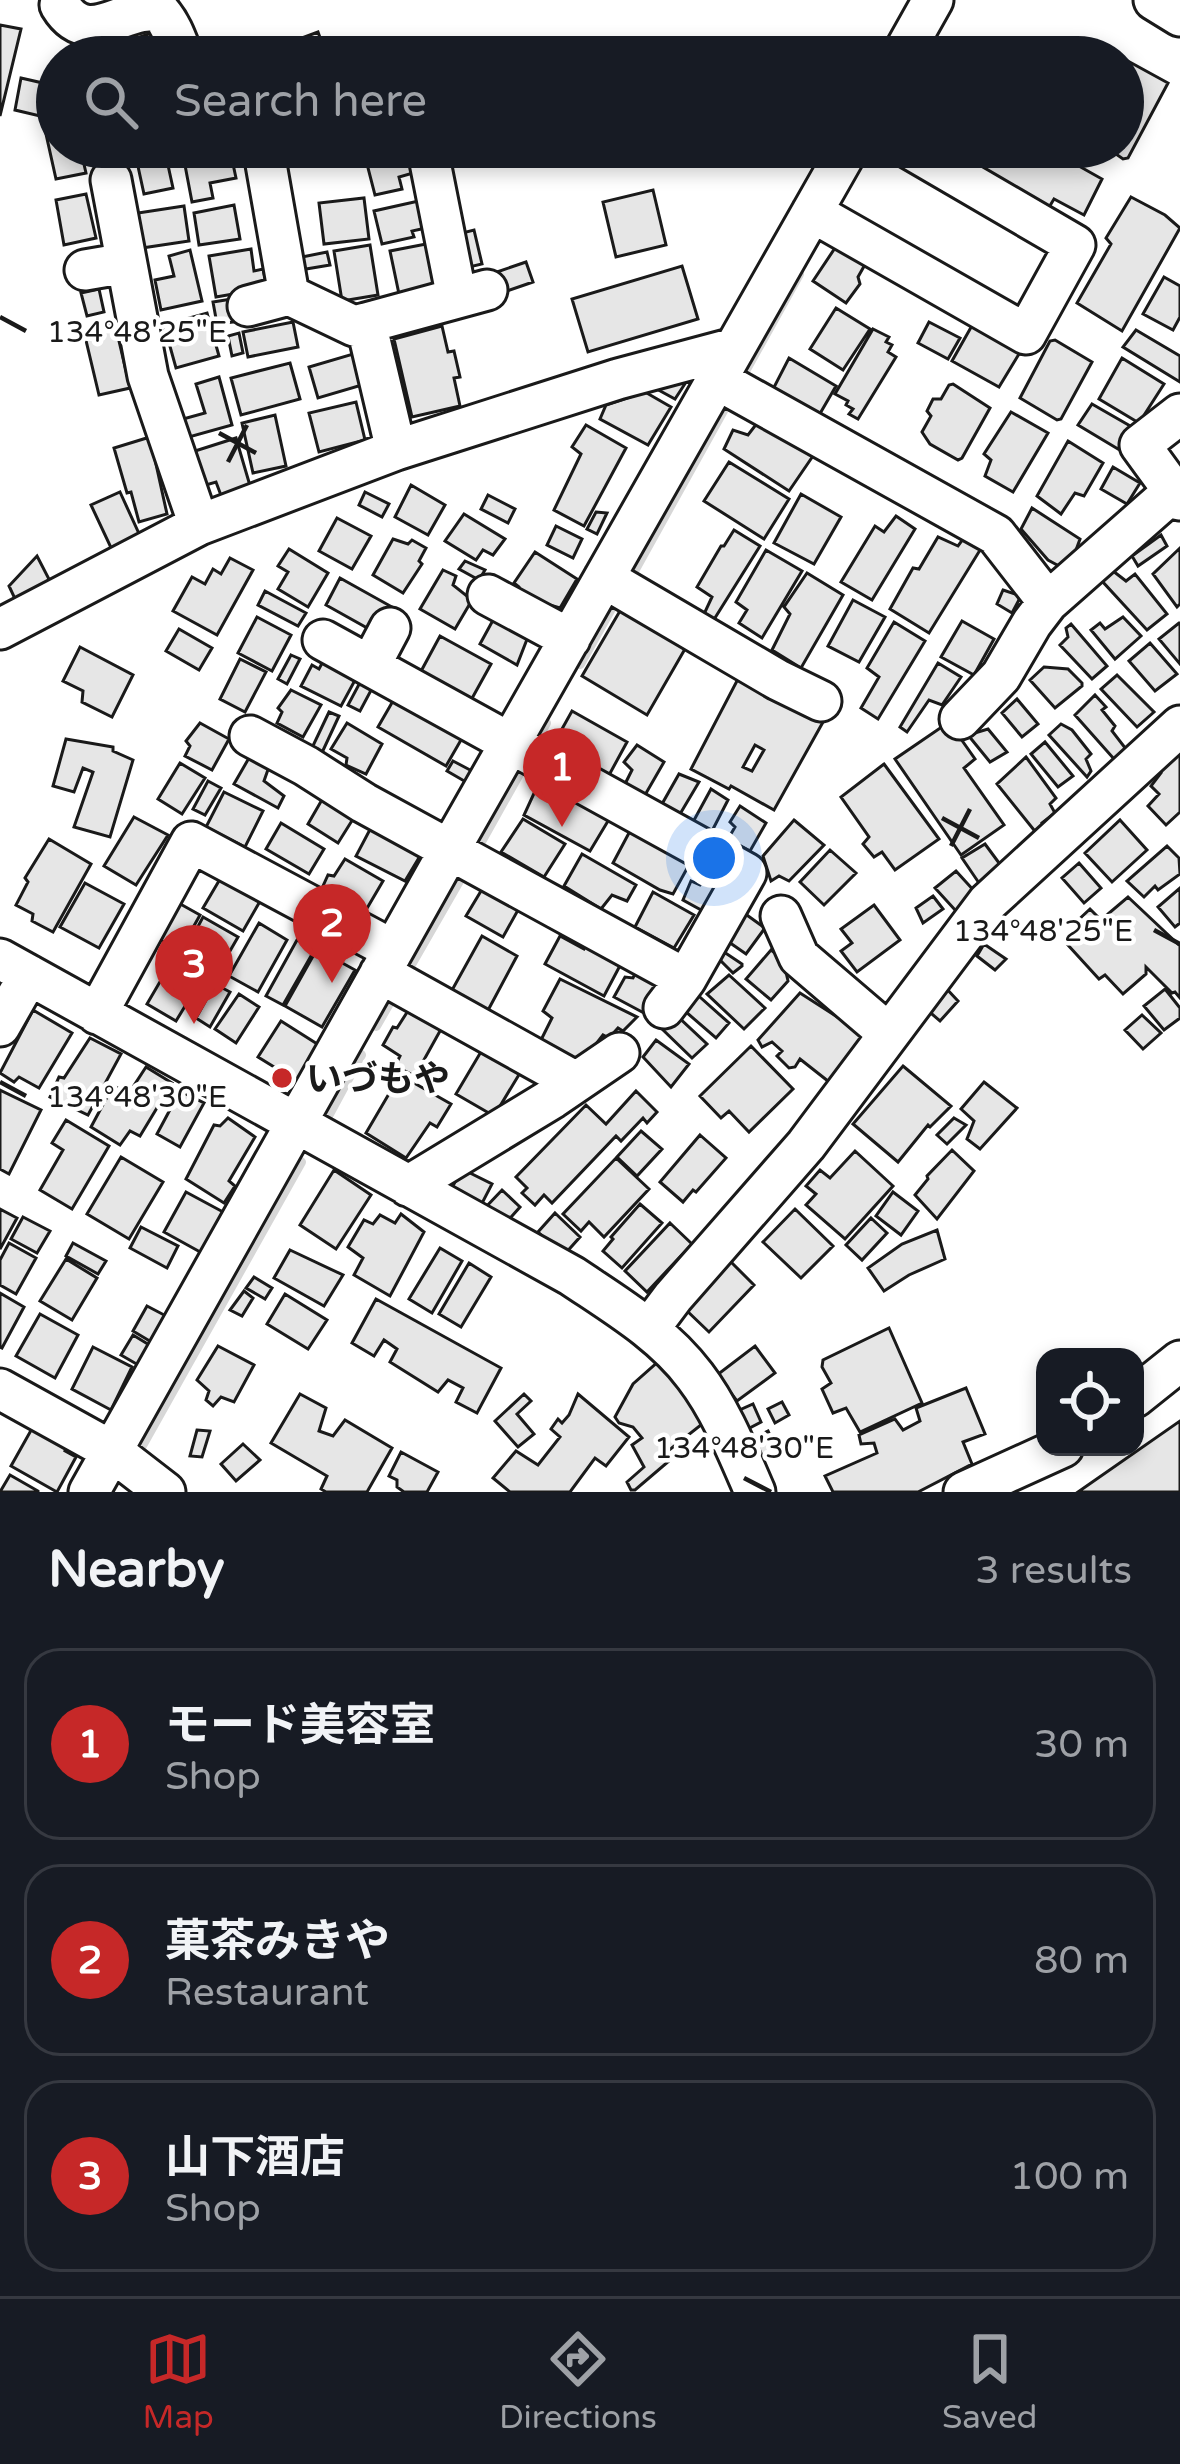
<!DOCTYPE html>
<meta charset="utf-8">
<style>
:root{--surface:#171b24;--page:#242831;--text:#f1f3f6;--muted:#9ea1a6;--line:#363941;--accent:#c62828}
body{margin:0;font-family:"Varela Round","Noto Sans JP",sans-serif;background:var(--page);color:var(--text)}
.controls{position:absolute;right:36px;bottom:36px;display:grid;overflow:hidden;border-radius:24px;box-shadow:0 6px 18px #0003}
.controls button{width:108px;height:108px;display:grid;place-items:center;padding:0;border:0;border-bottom:3px solid var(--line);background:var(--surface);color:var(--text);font:60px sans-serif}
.you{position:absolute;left:714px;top:858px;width:42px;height:42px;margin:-30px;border:9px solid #fff;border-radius:50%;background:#1a73e8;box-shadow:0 0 0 18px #1a73e833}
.badge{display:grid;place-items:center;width:78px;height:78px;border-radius:50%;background:var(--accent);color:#fff;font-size:39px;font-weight:700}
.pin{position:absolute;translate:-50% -99px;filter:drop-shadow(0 3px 6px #0008)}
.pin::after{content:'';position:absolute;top:63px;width:42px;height:36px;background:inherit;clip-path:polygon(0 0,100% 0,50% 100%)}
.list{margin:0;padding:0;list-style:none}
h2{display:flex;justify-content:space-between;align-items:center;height:156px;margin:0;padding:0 48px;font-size:51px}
h2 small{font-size:39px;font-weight:400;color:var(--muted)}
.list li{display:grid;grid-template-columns:78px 1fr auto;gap:36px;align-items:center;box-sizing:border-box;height:192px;margin:0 24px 24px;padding:0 24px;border:3px solid var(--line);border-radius:36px}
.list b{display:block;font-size:45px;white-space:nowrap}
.list p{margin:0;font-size:39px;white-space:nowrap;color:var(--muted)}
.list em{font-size:39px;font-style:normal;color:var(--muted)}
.icon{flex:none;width:66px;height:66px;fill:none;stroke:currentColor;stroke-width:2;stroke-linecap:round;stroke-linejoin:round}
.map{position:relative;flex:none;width:1180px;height:1492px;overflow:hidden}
.search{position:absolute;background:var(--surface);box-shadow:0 6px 18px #0003;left:36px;right:36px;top:36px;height:132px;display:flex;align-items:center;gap:30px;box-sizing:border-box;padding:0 42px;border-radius:66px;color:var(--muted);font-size:45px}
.sheet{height:804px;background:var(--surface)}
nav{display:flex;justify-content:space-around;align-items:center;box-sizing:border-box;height:168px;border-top:3px solid var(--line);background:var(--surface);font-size:33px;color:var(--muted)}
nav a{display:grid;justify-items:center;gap:6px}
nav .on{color:var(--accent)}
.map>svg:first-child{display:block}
</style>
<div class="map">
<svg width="1180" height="1492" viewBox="0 0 1180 1492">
<rect width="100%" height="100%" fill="#fff"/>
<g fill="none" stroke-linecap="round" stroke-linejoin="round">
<path stroke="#d7d7d7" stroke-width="10" d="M629,580l170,-306
M580,664l33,-59
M537,740l9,-17
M478,847l42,-75
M405,975l58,-101
M376,1026l19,-33
M327,1118l34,-63
M135,1458l166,-296"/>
</g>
<path fill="#e6e6e6" stroke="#1a1a1a" stroke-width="3" fill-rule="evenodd" d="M0,25l21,4 -21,87z
M158,31l10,26h-71l-4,-12 34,-12 4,7z
M318,32l9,25h-58l-2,-6z
M377,38l1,3 16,-2 3,18h-51l-2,-9 7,-1 -1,-4z
M1126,60l42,23 -40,75 -5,1 -17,-12h17v-82z
M21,78l26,6 -7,32 -25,-6z
M57,131v16h23l6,26 -30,6 -10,-45z
M164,147l9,41 -29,6 -10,-46z
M939,147h106l57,32 -18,36 -30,-16 -6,10z
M414,149l6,22 -21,6 3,12 -27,6 -9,-35z
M230,150l6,28 -26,5 3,15 -21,4 -8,-42z
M653,190l13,55 -50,12 -13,-55z
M86,194l10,44 -32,7 -8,-45z
M1131,197l34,18 15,13 -58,103 -45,-28 34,-59 -5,-6z
M364,198l5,41 -45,5 -5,-41z
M423,200l7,27 -18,4 2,6 -32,7 -8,-33z
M234,205l6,34 -41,6 -5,-32z
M184,206l5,35 -47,7 -4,-35z
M474,230l8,34 -17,4 -7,-34z
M426,244l8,43 -35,7 -9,-43z
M370,245l8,50 -36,6 -8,-50z
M837,245l30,16 -9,16 2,7 -14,19 -33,-22z
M251,249l3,22 9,-2 4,19 -51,9 -7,-41z
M190,250l12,51 -41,9 -6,-30 19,-4 -5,-20z
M327,252l3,13 -30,5 -3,-12z
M526,262l7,20 -32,11 -7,-20z
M682,266l16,53 -110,33 -16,-53z
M1164,277l16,9v31l-7,13 -30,-16z
M99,289l5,23 -17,4 -6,-23z
M238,298l3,23 -24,3 -4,-22z
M836,308l34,21 -27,41 -33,-21z
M207,313l12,43 -43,12 -12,-43z
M293,322l5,25 -50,10 -5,-25z
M929,322l31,16 -12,21 -30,-16z
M974,322l48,27 -23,38 -47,-26z
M115,324l15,64 -31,7 -15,-63z
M442,326l6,26 6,-1 6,26 -6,1 6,28 -48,11 -18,-78z
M873,329l16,8 -3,5 6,3 -4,7 8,5 -38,62 -9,-5 4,-5 -7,-4 2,-4 -13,-7z
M1136,330l44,26v26l-57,-35z
M239,333l4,20 -11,3 -4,-20z
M1055,340l37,22 -31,57 -4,1 -37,-22 30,-57z
M353,354l9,31 -44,13 -9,-31z
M789,358l47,28 -18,31 -47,-24z
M1122,358l42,26 -25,39 -40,-24z
M290,363l10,36 -59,16 -10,-37z
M690,376l-15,23 -22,-12z
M219,377l13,48 -43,12 -6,-18 22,-6 -9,-29z
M953,384l37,24 -28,50 -4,2 -28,-16 -8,-12 9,-16 -4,-5 6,-12h8l8,-14z
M645,392l26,15 -23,38 -48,-26 6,-14z
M356,402l9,38 -46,12 -10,-39z
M1092,404l40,23 -14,22 -40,-24z
M1011,412l37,21 -35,59 -28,-16 6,-16 -7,-6z
M275,415l11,51 -33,7 -11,-50z
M761,418l54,35 -26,38 -65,-42 9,-19 15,5z
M586,425l40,23 -42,78 -30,-16 27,-56 -9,-7z
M150,437l17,77 -28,8 -8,-30 -4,1 -13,-45z
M236,438l15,51 -29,9 -6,-16 -10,3 -11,-34z
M1068,441l35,22 -19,33 -9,-3 -14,21 -24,-18z
M729,462l60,37 -25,40 -60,-38z
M1113,467l27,16 -13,21 -26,-15z
M411,485l34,20 -17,30 -33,-18z
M120,492l21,46 -28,14 -22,-47z
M365,492l24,12 -7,13 -23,-12z
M801,494l40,23 -27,47 -40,-21z
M488,495l27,14 -7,14 -27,-14z
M1032,508l48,31 -4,11 -17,16 -11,-6 -27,-31z
M596,512l11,1 -10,21 -10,-5z
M464,514l41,25 -12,16 -10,-5 -7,10 -31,-19z
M896,516l19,13 -43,71 -31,-18 34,-56 9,6z
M337,518l34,18 -19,33 -33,-18z
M556,526l26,13 -9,19 -26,-13z
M734,530l26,16 -47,75 -9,-7 8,-17 -15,-10 24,-41h3z
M969,531l16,11 -56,91 -39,-24 23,-41 6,1 19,-32 20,9z
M1161,535l6,11 -29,20 -6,-10z
M393,539l15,5 4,-4 14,8 -7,13 3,3 -19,29 -30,-18z
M1180,548v56l-3,3 -24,-33z
M289,549l39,24 -20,34 -30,-18 10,-17 -10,-6z
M766,550l36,21 -40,67 -23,-15 8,-13 -11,-8z
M535,552l42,27 -17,29 -13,-4 -5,2 -23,-13v-6l-5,-4z
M37,556l14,27 -35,18 -7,-15z
M230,558l23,12 -36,65 -44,-24 19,-34 13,7 8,-15 8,5z
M465,561l20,9 -6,10 -20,-11z
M443,570l13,6 -3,9 19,15 -17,29 -35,-20z
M1113,571l13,10 9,-7 32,40 -20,16 -45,-49z
M807,573l36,22 -42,73 -29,-18 18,-36 -6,-7z
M340,578l52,29 -7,13 -16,9 -43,-24z
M1003,590l18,6 -9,17 -15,-9z
M265,591l41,22 -8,13 -40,-21z
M853,600l32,17 -26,45 -31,-16z
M624,604l65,38 -42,73 -65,-39z
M498,611l33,18 -14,36 -37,-21z
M257,617l34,18 -19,36 -34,-18z
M1123,617l18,19 -26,23 -24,-29 9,-7 5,6z
M962,621l32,18 -20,36 -33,-18z
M894,622l31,19 -47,78 -17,-11 18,-31 -12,-9z
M1179,623h1v41l-21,-25z
M1071,624l36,42 -15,13 -32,-34 8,-8 -2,-9z
M179,629l33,19 -13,22 -33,-19z
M440,636l51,28 -21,38 -51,-27z
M1150,643l27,31 -22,17 -26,-30z
M80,647l53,28 -21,42 -30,-15 1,-11 -20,-10z
M327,654l33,17 -19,35 -40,-20 11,-21 7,4z
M291,655l9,4 -13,25 -9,-5z
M240,659l26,13 -21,40 -25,-13z
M938,663l23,14 -19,28 -13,-5 -22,32 -7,-5z
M1044,667l24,2 14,14v3l-27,22 -25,-28z
M364,675l12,6 -16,30 -12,-6z
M1117,675l37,37 -17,15 -36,-38z
M739,677l84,45 -49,88 -43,-24 -2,3 -38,-20zM755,745l9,5 -12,21 -9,-4z
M291,690l30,15 -18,32 -26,-14 5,-11 -4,-4z
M397,694l68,39 -19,33 -68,-39z
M1095,695l11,12 -4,3 13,16 -3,5 14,18 -12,10 -39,-44z
M1017,699l21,25 -16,13 -20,-24z
M572,711l55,31 -19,35 -56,-30z
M329,712l10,4 -19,41 -10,-5z
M949,722l26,37 -11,9 40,57 -43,30 -66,-96z
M200,723l29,16 -17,31 -27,-14 5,-10 -4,-5z
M347,723l35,21 -16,30 -20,-9 1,-7 -16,-9z
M1061,724l11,6 19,24 -5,5 5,12 -4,6 -38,-42z
M988,729l19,23 -17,10 -22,-27z
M66,739l47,8v4l20,9 -23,77 -36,-10 19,-55 -10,-4 -9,24 -21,-6z
M1045,742l28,34 -15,11 -27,-33z
M637,745l27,17 -19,33 -20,-11 7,-14 -8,-8z
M1176,750l4,5v57l-14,13 -18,-19 11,-12 -8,-8 10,-13 -6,-6z
M253,751l18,10 -7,20 20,15 -6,12 -44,-24z
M1026,757l30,41 -6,6 5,9 -13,10 3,6 -7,6 -41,-51z
M453,761l19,10 -6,11 -19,-11z
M180,763l25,15 -23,36 -24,-15z
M884,764l55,75 -44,31 -13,-18 -8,5 -11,-13 6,-7 -28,-40z
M679,774l20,8 -19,32 -18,-10z
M550,779l61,37 -21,35 -66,-36 12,-26 6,1z
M208,781l13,7 -16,27 -12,-6z
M711,789l17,11 -16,31 -19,-9z
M327,791l31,20 -20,32 -30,-19z
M224,792l39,19 -18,36 -39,-20z
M740,806l26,17 -16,28 -22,-12 7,-12 -5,-5z
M134,817l34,18 -32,50 -32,-19z
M523,819l42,25 -21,33 -43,-25z
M375,820l51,26 -21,35 -49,-25z
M794,820l30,25 -35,36 -10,-5 -8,5 -8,-25z
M1120,820l27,30 -35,32 -27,-29z
M281,823l43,26 -15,25 -43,-25z
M630,831l60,32 -17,31 -13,-4 -47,-27z
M49,839l42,25 -38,68 -21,-11 1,-7 -17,-9 12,-23 -3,-4z
M985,844l17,23 -23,16 -17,-25z
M1167,846l12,12 1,16 -22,16 -3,-4 -11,11 -17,-16z
M830,850l26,23 -32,32 -24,-23z
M582,854l54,31 -9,16 -15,-6 -11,14 -37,-23z
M345,859l38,22 -17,29 -43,-24 5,-11 6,1z
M1079,863l22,25 -17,15 -22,-25z
M956,871l21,23 -21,17 -21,-23z
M223,874l40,22 -20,35 -40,-23z
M708,875l19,11 -15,30 -29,-16 8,-19 9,4z
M487,881l36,20 -20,36 -37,-21z
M85,883l39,21 -25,44 -39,-21z
M1180,888v35l-5,4 -17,-20z
M653,892l41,23 -20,33 -39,-21z
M933,896l10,13 -20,14 -7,-15z
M1128,897l52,49v52l-5,-6 -3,1 -26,-26v7l-23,20 -18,-19 -6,4 -32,-35 11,-12 -5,-7 17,-16 11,11z
M175,901l25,14 -20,36 -25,-14z
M874,905l26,35 -43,32 -16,-21 11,-8 -11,-14z
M744,913l21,15 -19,26 -20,-14z
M203,917l35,20 -19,33 -34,-19z
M259,923l28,17 -29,52 -29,-16z
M482,936l35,20 -31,58 -35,-22z
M560,936l24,13 6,-10 34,19 -20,38 -59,-32z
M297,940l18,9 -32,56 -17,-9z
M984,944l22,15 -11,11 -18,-14z
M317,949l38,21 -33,57 -37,-21z
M771,950l12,9 5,22 -17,19 -25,-21z
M724,952l18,12v2l-9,7 -14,-14z
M189,964l19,10 -10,19 -19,-10z
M638,968l23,12 -17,33 -30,-16 11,-20 8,1z
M729,975l36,33 -21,21 -37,-35z
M560,979l77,38 -14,14 -5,-3 -9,10 -6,-3 -14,18 -3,-2 -9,11 -36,-22 11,-22 -9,-7z
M161,980l29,18 -14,23 -29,-17z
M215,984l15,8 -20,35 -14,-9z
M944,986l14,15 -18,20 -15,-13z
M1165,989l15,19v10l-16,12 -20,-24z
M692,990l37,33 -13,15 -38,-33z
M800,993l67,43 -34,49 -33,-26 -5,8 -6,1 -12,-12 5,-5 -10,-9 -10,5 -4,-7z
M239,994l20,13 -23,36 -21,-14z
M413,1003l32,19 -30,54 -20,-10 5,-10 -17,-11 10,-18 4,1z
M33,1010l39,23 -33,55 -20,-11 -5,5 -14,-9z
M674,1013l33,31 -15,14 -32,-31z
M1142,1015l19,18 -18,16 -18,-19z
M281,1021l41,26 -22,36 -42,-26z
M90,1038l31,16 -33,61 -38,-18 9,-20 5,1z
M656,1040l33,24 -18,23 -28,-30z
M485,1045l38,23 -29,48 -38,-22z
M751,1046l42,43 -44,43 -20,-21 -8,7 -21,-22z
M903,1066l48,40 -21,21 -2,-2 -30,37 -45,-38z
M146,1067l26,16 -32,53 -10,-5 -10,14 -29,-18 22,-41 16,7z
M400,1075l51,29 -14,23 -7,-4 -24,35 -40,-25z
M984,1082l33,26 -37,41 -13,-10 7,-18 -13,-12z
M0,1090l41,20 -32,64 -9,-5z
M180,1091l24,12 -24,44 -23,-13z
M636,1091l21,21 -10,11 -4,-5 -22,23 -5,-5 -64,67 -8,-8 -9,10 -13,-12 5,-5 -11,-11 70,-72 20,19z
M228,1118l27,19 -26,44 6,5 -11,17 -38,-24 28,-54 6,1z
M954,1118l12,7 -19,19 -10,-9z
M66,1120l43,26 -37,63 -32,-19 23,-40 -11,-7z
M641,1131l21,18 -25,27 -20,-19z
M700,1135l26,23 -30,34 -3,-2 -10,12 -23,-20z
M952,1150l22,21 -37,48 -22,-24 13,-16 -1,-3z
M855,1151l38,35 -48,53 -39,-34 10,-11 -10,-8 14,-16 10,8z
M121,1157l42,25 -34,57 -42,-25z
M616,1158l33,31 -45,48 -15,-15 -8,9 -18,-17z
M462,1169l30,15 -14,27 -30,-16z
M334,1170l37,25 -35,54 -36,-24z
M502,1190l18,17 -16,18 -19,-17z
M186,1192l39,21 -23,40 -38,-21z
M893,1192l25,19 -17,24 -25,-19z
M640,1204l22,19 -40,45 -19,-17 10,-12 -2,-2z
M0,1209l17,9 -17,31z
M795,1209l38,37 -32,32 -38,-36z
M555,1213l25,24 -17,19 -25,-24z
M401,1214l23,18 -34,64 -36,-21 9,-17 -15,-11 16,-27 9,4 7,-9 15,8z
M23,1217l27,14 -13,22 -26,-14z
M871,1218l16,15 -25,27 -16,-15z
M670,1223l22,21 -45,48 -22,-21z
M141,1227l37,19 -11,22 -37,-20z
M937,1230l8,29 -36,16 -25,16 -16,-23 34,-24z
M9,1243l27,15 -20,36 -16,-9v-25z
M73,1243l33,18 -8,13 -32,-18z
M440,1248l22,13 -30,52 -23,-14z
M290,1250l53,25 -19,31 -50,-28z
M66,1259l31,19 -25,42 -32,-19z
M730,1261l24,24 -45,47 -25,-24z
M469,1263l22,14 -30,50 -22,-13z
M254,1277l18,11 -7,11 -19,-11z
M244,1291l9,7 -11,18 -12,-6z
M0,1293l24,14 -22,41 -2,-1z
M285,1294l42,26 -19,29 -41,-25z
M376,1299l125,69 -24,45 -21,-11 7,-14 -15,-8 -10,12 -48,-30 7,-13 -13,-9 -10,16 -22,-13z
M147,1306l21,11 -15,26 -20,-12z
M40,1314l38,21 -23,43 -39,-22z
M889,1328l33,75 -62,29 -14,-24 -13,5 -11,-24 9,-6 -9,-16 1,-7z
M133,1335l18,11 -11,20 -19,-11z
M218,1346l36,19 -20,37 -13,-5 -8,9 -7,-6 3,-9 -12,-11z
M755,1346l20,27 -38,28 -20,-26z
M93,1347l39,20 -21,43 -39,-21z
M659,1361l47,60 -42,33 5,7 -34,29h-4l-4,-8 17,-15 -12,-22 10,-7 -9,-11 -14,-4 -4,-6 18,-33z
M966,1388l19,46 -22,8 9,22 -54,28h-85l-8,-16 52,-23 -3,-10 -13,1 -2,-9 36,-16 8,11 17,-9 -4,-13z
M300,1394l26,14 -7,23 14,5 12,-16 47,28 -25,44h-41l-5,-3 6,-13 -56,-33z
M524,1394l7,7 -14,13 17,20 -16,13 -23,-26z
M578,1394l51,43 -23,29 -11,-8 -25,34h-60l-17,-14 23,-27 22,14 22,-28 -9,-8 7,-10 4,4 7,-8z
M782,1402l7,13 -14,8 -7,-14z
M753,1404l8,18 -19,10 -9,-19z
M1180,1421v71h-102z
M34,1425l34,20 -3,6 11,6 -19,35 -46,-26z
M197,1430l13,1 -8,26 -12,-1z
M768,1431l10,21 -19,9 -10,-21z
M243,1444l17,16 -24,21 -15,-17z
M401,1452l37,20 -11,20h-23l-7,-5v-7l-8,-4z
M10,1475l28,16v1h-38z"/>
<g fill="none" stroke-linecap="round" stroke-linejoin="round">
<g stroke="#1a1a1a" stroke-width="45">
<path id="minor" d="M61,0l-1,5c29,48 68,-5 101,8 11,13 16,29 22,44
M1154,0l26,16
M901,57l32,-57
M263,147l26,148 65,31 12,-3 30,127
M427,147l30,151
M111,180l37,196 51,149
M812,212l214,122 49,-89 -168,-98
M85,270l41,-7
M248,306l41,-11
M366,323l121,-33
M716,379l280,156 52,67
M1180,414l-40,31 40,55
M604,578l174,102 43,21
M488,595l82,44
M0,629l199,-104 197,-75 222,-71 116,-31
M323,640l423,233 -60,106 -22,29
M370,666l20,-38
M960,719l41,-43 31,-53 16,-21 126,-111
M250,736l56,30 58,37 322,176
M781,916l18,41 90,77
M0,959l572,317c43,29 91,57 123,100 26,34 43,77 60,116
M380,973l196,109
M97,1014l94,-172 202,108
M0,1026l29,-51
M408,1186l145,-88 66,-45
M649,1329l24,-32 133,-152 182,-243 192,-176
M0,1389l112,62 53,41
M1135,1397l45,-36
M89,1492l361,-643 399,-702
M964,1492l99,-45"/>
</g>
<use href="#minor" stroke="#fff" stroke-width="39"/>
</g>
<path fill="none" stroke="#1a1a1a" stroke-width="4.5" d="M0,317l26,14M219,433l37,20M228,462l19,-37M942,818l37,20M951,846l19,-37M1154,930l26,14M0,1082l26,14M744,1478l27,14"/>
<circle fill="#c62828" stroke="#fff" stroke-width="4.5" cx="282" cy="1078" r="12"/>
<g text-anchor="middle" stroke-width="9" stroke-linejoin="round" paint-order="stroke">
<g font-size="36" font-weight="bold" fill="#1a1a1a" stroke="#fff" text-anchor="start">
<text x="306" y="1091">いづもや</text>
</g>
</g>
<g font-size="30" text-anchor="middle" fill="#1a1a1a" stroke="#fff" stroke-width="9" stroke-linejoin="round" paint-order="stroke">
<text x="137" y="342">134°48'25"E</text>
<text x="1043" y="941">134°48'25"E</text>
<text x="137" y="1107">134°48'30"E</text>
<text x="744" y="1458">134°48'30"E</text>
</g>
</svg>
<div class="controls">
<button><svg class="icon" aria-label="locate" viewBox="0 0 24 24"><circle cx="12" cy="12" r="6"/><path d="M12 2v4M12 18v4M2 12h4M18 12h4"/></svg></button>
</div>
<div class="you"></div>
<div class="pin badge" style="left:562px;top:827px">1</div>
<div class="pin badge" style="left:332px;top:983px">2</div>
<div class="pin badge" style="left:194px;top:1024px">3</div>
<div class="search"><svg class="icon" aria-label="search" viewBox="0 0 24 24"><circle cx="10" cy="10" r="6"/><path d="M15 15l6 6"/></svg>Search here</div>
</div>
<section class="sheet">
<h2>Nearby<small>3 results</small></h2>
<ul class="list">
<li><span class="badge">1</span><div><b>モード美容室</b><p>Shop</p></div><em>30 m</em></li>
<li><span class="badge">2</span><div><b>菓茶みきや</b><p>Restaurant</p></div><em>80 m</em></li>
<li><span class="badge">3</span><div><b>山下酒店</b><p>Shop</p></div><em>100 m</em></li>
</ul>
</section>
<nav>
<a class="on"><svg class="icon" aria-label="map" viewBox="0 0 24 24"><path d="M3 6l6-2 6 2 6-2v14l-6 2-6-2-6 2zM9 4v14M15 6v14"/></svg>Map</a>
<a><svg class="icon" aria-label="directions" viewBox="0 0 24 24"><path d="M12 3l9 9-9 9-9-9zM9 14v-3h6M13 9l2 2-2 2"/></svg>Directions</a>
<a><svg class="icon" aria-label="saved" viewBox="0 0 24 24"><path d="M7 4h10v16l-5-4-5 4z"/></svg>Saved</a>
</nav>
